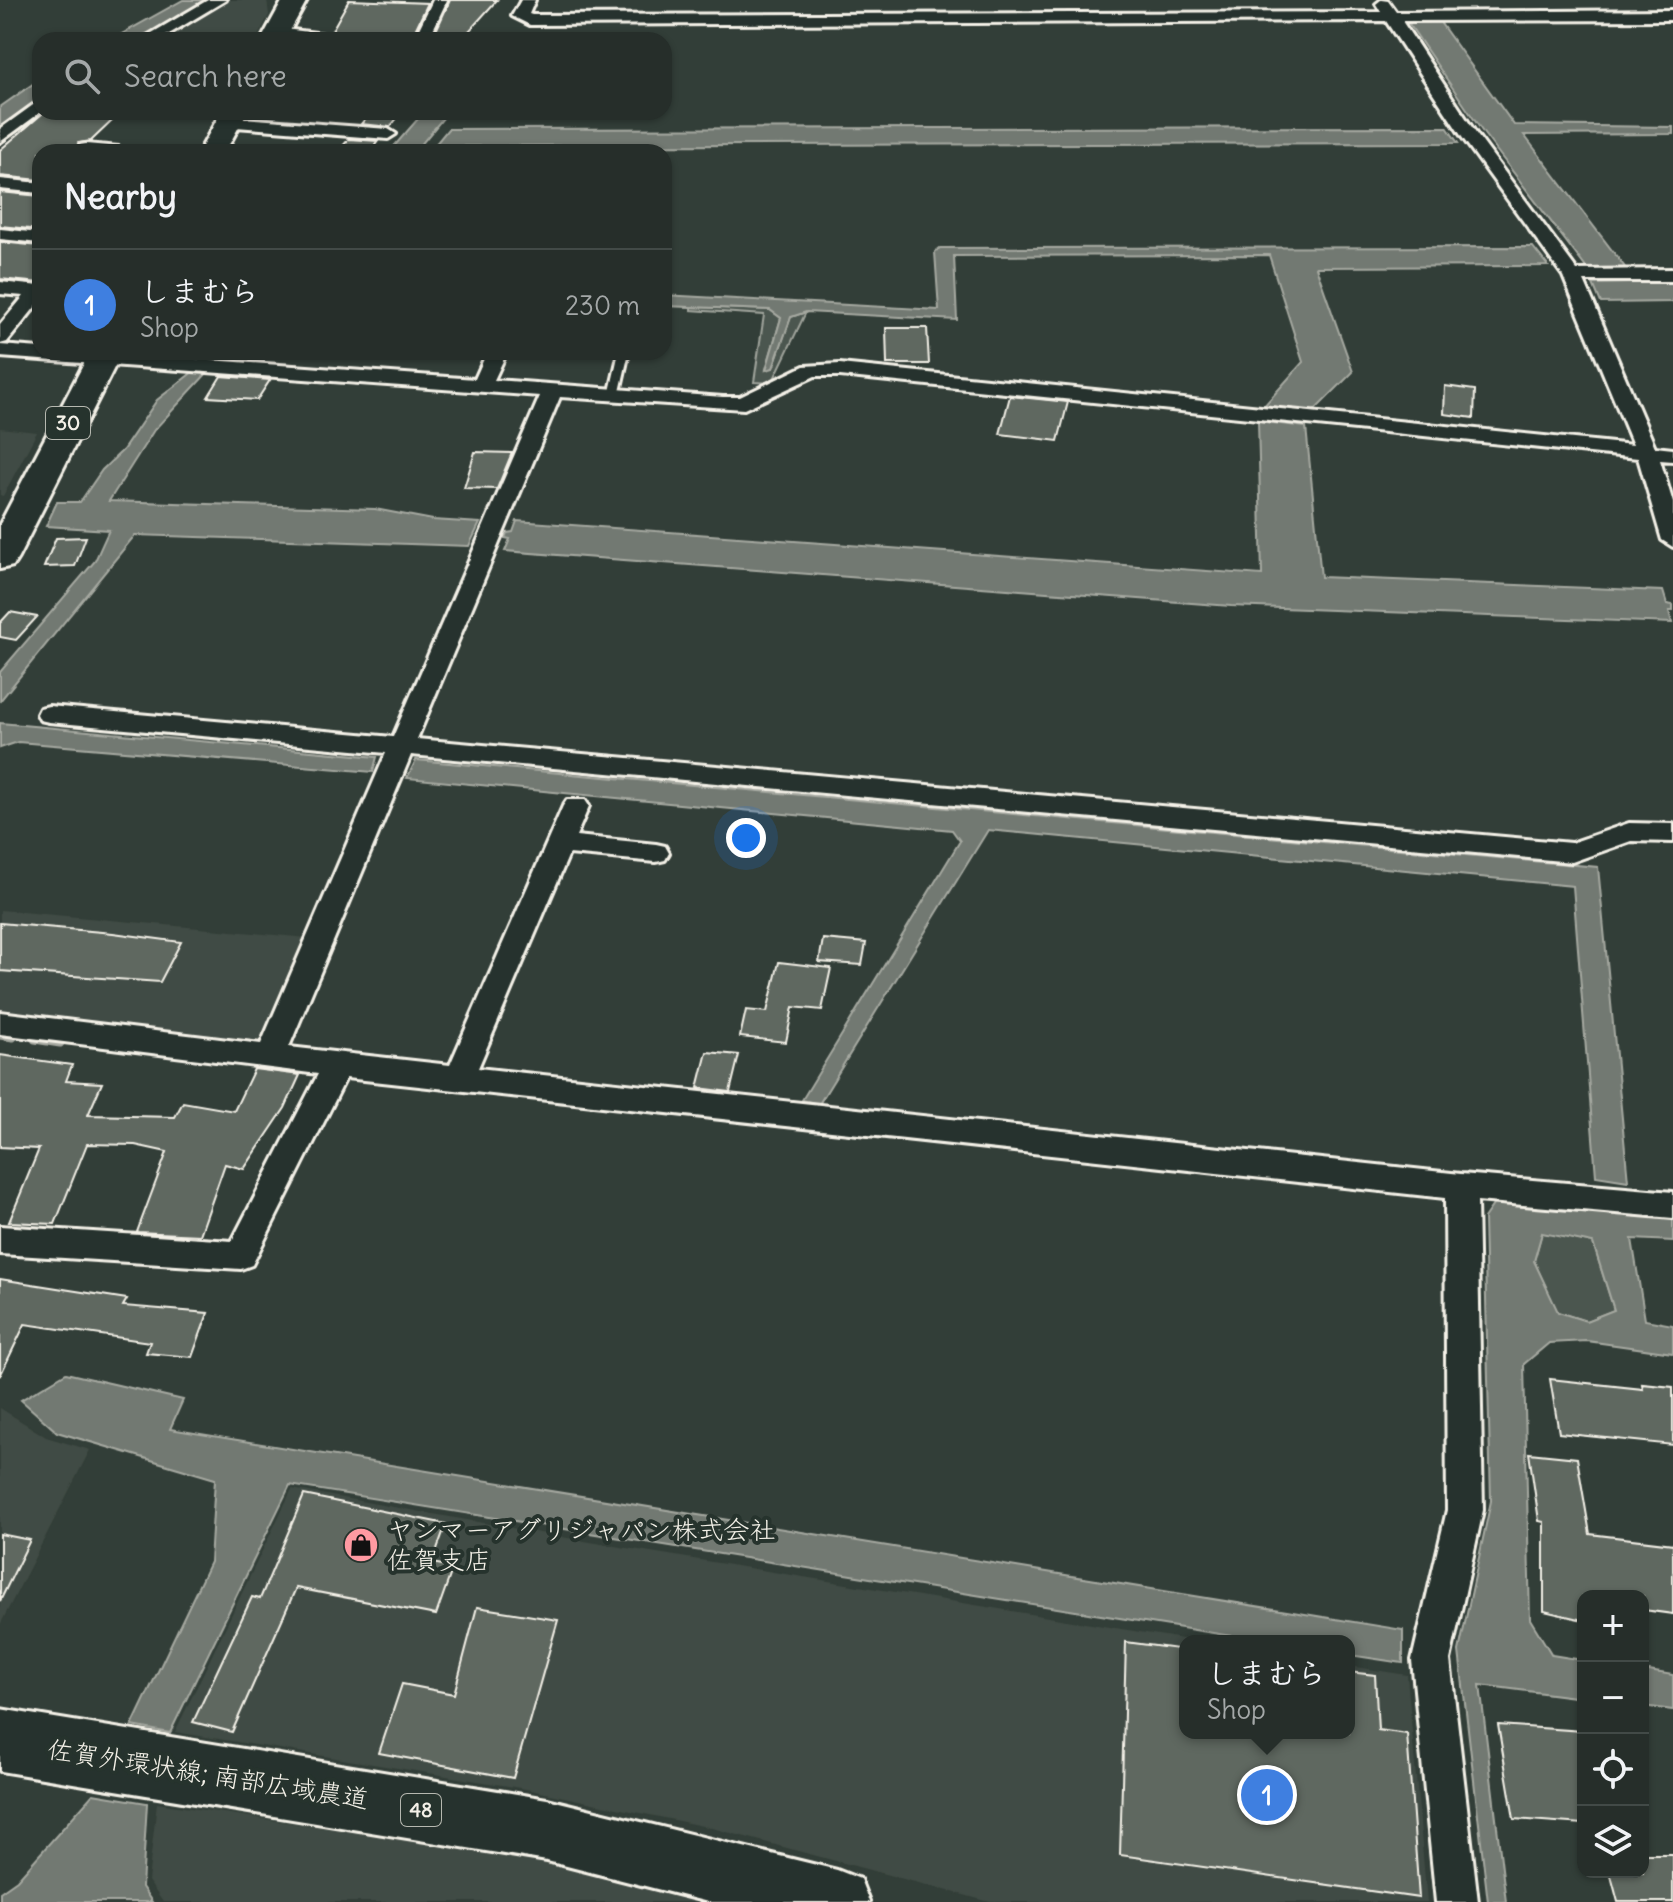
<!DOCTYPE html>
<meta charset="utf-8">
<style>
:root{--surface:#262e2a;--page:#323a36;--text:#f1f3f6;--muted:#a4a8a8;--line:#424a47;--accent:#ff9aa2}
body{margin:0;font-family:Delius,"Klee One",sans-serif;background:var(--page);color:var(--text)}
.controls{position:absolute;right:24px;bottom:24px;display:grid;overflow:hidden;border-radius:16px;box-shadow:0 2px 6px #0004}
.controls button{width:72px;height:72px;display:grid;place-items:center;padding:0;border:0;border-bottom:2px solid var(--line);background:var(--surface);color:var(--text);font:40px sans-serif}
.you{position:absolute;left:746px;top:838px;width:28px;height:28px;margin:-20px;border:6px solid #fff;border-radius:50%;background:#1a73e8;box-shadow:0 0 0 12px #1a73e833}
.badge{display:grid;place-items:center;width:52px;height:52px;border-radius:50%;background:var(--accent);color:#fff;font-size:26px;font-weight:700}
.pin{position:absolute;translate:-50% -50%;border:4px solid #fff;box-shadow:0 2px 8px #0006}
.popup{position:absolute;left:1179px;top:1635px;width:176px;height:104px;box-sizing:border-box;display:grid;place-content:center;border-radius:16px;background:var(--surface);filter:drop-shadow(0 2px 6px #0005);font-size:26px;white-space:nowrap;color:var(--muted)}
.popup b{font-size:30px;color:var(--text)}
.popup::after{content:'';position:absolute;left:50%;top:100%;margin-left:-16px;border:16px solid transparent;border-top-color:var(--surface)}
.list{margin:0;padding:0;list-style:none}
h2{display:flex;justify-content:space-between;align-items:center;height:104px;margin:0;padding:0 32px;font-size:34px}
h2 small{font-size:26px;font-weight:400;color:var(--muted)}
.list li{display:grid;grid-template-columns:52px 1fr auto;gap:24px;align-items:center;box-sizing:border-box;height:112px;padding:0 32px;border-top:2px solid var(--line)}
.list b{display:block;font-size:30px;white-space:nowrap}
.list p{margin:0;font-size:26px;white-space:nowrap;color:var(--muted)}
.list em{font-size:26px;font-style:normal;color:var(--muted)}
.icon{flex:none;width:44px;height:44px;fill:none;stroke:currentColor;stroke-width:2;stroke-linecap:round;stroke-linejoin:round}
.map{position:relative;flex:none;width:1673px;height:1902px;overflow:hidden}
.search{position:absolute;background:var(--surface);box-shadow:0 2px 6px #0004;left:32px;top:32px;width:640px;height:88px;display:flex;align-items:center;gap:20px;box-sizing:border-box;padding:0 28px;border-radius:24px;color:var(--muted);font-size:30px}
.panel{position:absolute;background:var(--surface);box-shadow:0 2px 6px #0004;left:32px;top:144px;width:640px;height:216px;border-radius:24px}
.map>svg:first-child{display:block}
</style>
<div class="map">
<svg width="1673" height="1902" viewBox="0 0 1673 1902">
<rect width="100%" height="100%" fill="#323e38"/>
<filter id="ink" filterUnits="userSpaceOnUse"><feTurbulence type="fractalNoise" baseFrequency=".0125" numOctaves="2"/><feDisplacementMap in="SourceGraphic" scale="16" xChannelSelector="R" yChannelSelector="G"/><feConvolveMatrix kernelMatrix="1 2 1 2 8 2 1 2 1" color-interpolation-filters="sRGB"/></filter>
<g filter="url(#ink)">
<path fill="#404b44" d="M228,0h39l2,15 -13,25h-100z
M0,428l37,4 -34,64 -3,-1z
M0,910l308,28 -45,109 -263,-35z
M0,1408l46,29 44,13 -90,175z
M292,1489l298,53 605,99h-10v92h164v-67l58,9 20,227h-437l-278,-74 -186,-39 -351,-57z
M157,1803l345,51 122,23 88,25h-549l-15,-21z"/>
<path fill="#4c564f" stroke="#a0a49c" stroke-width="2" d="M691,307l79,3 11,8 -15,51 7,-1 18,-51 15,-5 -34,71 -18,-1 10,-67 -73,-5z
M1542,1232l51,11 21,67 -28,11 -29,-9 -23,-51z"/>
<path fill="#727972" stroke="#a6a9a1" stroke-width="2" fill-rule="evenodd" d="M183,0h25l-70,40h-27z
M1407,21h32l75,104 159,2v7l-149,1 103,135 -40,-1 -103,-135z
M40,79v18l-40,32v-22z
M424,112h24l-33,40h-26z
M1447,127l11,16 -1024,3 14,-17z
M1533,247l15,19 -232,1 37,105 -40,40 -50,-5 40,-45 -34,-107 -315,1 3,64 -151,-8 -15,5 -18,51 -7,2 15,-52 -11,-8 -106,-4v-11l275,15 -4,-58 5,-4z
M1673,282v20l-72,1 -8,-19z
M194,371l14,1 -54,58 -45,71 266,8 58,11 47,3 -11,23 -334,-11 -135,166v-29l95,-111 14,-31 -63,-4 11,-24h23l22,-32 21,-20 34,-50z
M1258,421l48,6 15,150 342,14 4,13 6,1v6h-4l3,12 -441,-17 -726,-55 5,-12 -5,-1 2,-5 6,-1 4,-11 745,54z
M0,723l377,34 -4,15 -355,-30 -18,6z
M416,760l1182,107 30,314 -32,-5 -23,-290 -585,-56 -169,274 -17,-4 158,-259 -8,-11 -545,-52z
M1495,1202l178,15v24l-41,-2 13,81 28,5v28l-86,-12 -38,2 -25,21 6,255 22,36 31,5v38l-103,-13 26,217h-18l-29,-251 32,-150 -7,-283zM1542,1233l51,10 21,67 -28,11 -28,-9 -24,-51z
M66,1373l117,27 -13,29 1233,201v33l-54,-8v-14h-86l-973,-156 -120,248 -38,-7 78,-164 5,-83 -158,-47 -36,-32z
M1643,1670l30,5v35l-30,-4z
M93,1794l54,9 -5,84 10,15h-152v-10l17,-12z"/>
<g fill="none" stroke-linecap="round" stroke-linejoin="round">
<path stroke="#a6a9a1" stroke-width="9" d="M0,1035l13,2
M35,1039l25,4"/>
</g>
<path fill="#5f6861" stroke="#f4f1e8" stroke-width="2" d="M349,0l79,3 -12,25 6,7 13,-2 15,-33h47l-36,40 -119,-1 -11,-7z
M371,112h31l-12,15 -29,-3z
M43,113l71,6 -23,22 -13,2 -1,9h-37v28l-40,-4v-26z
M349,139l29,2 -8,11 -30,-3z
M0,192l40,4v34l-40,-4z
M0,242l40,4v37l-40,-4z
M886,328h41l2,36h-42z
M221,376l49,4 -13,20 -49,-3z
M1445,386l30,4 -1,28 -30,-4z
M1010,396l58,6 -10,39 -58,-7z
M475,452l37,1 -15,36 -33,-1z
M86,537l-11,29 -31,1 12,-29z
M10,612l27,5 -21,23 -16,-3v-14z
M0,923l113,10 68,9 -21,40 -160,-11z
M823,939l43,4 -4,22 -43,-3z
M779,962l52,6 -9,42 -29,-3 -7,35 -46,-5 6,-27 21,2z
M707,1052l32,3 -9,37 -32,-4z
M0,1055l72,10 -6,16 36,2 -14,32 87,2 8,-15 51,9 20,-42 46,6 -15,33 -41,61 -19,-5 -25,71 -63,-3 30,-80 -32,-7 -48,-1 -32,80 -46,-2 30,-73 -39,-2z
M0,1279l127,20 -4,7 85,7 -16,44 -46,-4 4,-11 -125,-18 -25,52z
M1550,1379l93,10 -1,-5 31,3v58l-114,-12z
M1529,1453l48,5 13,76 83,10v70l-29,-4 -1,-14h-60v24l-39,-9v-89l-5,-1z
M304,1495l142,29 -14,39 21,4 -17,48 -140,-27 -64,144 -39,-10 59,-125 8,2z
M0,1534l30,6 -30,61z
M477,1607l81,13 -45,158 -134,-25 23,-69 52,10z
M1126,1642l59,8v83h164v-61l26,3 3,55 29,4 12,164 -299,-43z
M1498,1725l85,6v93l-69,-5z
M1643,1854h30v48h-55l-8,-30h33z"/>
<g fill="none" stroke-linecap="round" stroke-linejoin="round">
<g stroke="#f4f1e8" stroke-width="6">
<path id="service" d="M619,352h10l-10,44 -5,3 -5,-3z"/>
</g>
<g stroke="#f4f1e8" stroke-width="6">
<path id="minor" d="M208,0h18l-67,40h-19z
M433,0h14l-15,32h-10l-3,-3z
M521,0h14l-6,14 3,1 849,-3 -5,-8 5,-4 7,1 8,11 277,-2v10l-271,1 75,114 100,135 96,-1v12h-89l71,166 18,2v12l-13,-1 13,43v44l-11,-7 -24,-82 -798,-82h-25l-71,33 -184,-12 -143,342 1154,104 58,-20 44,1v18l-42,-1 -59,21 -1161,-107 -122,292 161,18 113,-259 4,-6h18l4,6 -13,30 80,8 9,2 4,7 -4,7 -9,2 -87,-8 -91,214 983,106 212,18v26l-196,-17 6,309 -33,150 28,242h-42l-24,-242 35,-150 -2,-312 -1099,-120 -94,187 -11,4 -241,-15v-28l232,15 86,-167 -318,-40v-22l261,32 125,-291 -337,-31 -9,-2 -3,-6 3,-6 9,-2 344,31 147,-341 -540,-39v-12l40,3v4h57l378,27 12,-27h20l-13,28 229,17h17l64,-31 36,-2 793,81 -70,-169 -101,-139 -76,-116 -856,4 -18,-9z
M277,28l55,7 8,5 -68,-4v-6z
M40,100l1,12 -41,30v-13z
M229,117l159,12 8,5 -8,5 -165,-13v-8z
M86,144l33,3 9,5h-48v-7z
M0,179l40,4v10l-40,-4z
M0,229l40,4v10l-40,-4z
M0,282l40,4v15l-33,41 -7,2v-19l24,-29 -24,-2z"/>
</g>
<g stroke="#f4f1e8" stroke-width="6">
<path id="primary" d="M283,0h24l-22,40h-24z
M221,112h26l-22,40h-26z
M90,352h32l-104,206 -5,8 -13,3v-45z
M0,1709l547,90 290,71 23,9 9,23h-161l-161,-41 -547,-90z"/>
</g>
<use href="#service" fill="#26332d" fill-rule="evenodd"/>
<use href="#minor" fill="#26332d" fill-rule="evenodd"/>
<use href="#primary" fill="#26332d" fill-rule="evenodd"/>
</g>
</g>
<defs>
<g id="shop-disc" transform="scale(1.8)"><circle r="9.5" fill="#ff9aa2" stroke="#26332d"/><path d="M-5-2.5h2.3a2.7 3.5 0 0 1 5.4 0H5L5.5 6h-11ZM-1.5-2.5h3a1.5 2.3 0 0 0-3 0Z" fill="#111"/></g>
</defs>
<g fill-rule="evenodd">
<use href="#shop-disc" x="361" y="1545"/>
</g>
<g text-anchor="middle" stroke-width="8" stroke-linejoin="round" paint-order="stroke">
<g fill="#26332d" stroke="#b6b8b0" stroke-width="2">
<rect x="46" y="407" width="44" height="32" rx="6"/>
<rect x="401" y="1794" width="40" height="32" rx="6"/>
</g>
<g font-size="20" font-weight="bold" fill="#f4f1e8">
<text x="68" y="430">30</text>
<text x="421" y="1817">48</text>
</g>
<g font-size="26" fill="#f4f1e8" stroke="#26332d" text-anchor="start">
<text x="387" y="1539">ヤンマーアグリジャパン株式会社<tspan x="387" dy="30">佐賀支店</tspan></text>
</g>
<g font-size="26" fill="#f4f1e8" stroke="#26332d">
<text transform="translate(208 1774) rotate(9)" y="9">佐賀外環状線; 南部広域農道</text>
</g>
</g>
</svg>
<div class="controls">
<button>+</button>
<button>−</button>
<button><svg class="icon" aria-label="locate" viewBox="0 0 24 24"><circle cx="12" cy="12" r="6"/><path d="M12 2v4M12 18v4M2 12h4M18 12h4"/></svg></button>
<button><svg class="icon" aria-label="layers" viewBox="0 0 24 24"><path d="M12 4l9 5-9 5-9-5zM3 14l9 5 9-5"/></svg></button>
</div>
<div class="you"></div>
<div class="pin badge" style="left:1267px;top:1795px;background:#3f7fe0">1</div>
<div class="popup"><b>しまむら</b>Shop</div>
<div class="search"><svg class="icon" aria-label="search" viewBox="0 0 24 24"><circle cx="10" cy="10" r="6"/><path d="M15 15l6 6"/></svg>Search here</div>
<section class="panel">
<h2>Nearby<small></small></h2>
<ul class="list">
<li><span class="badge" style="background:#3f7fe0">1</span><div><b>しまむら</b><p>Shop</p></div><em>230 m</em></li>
</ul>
</section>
</div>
